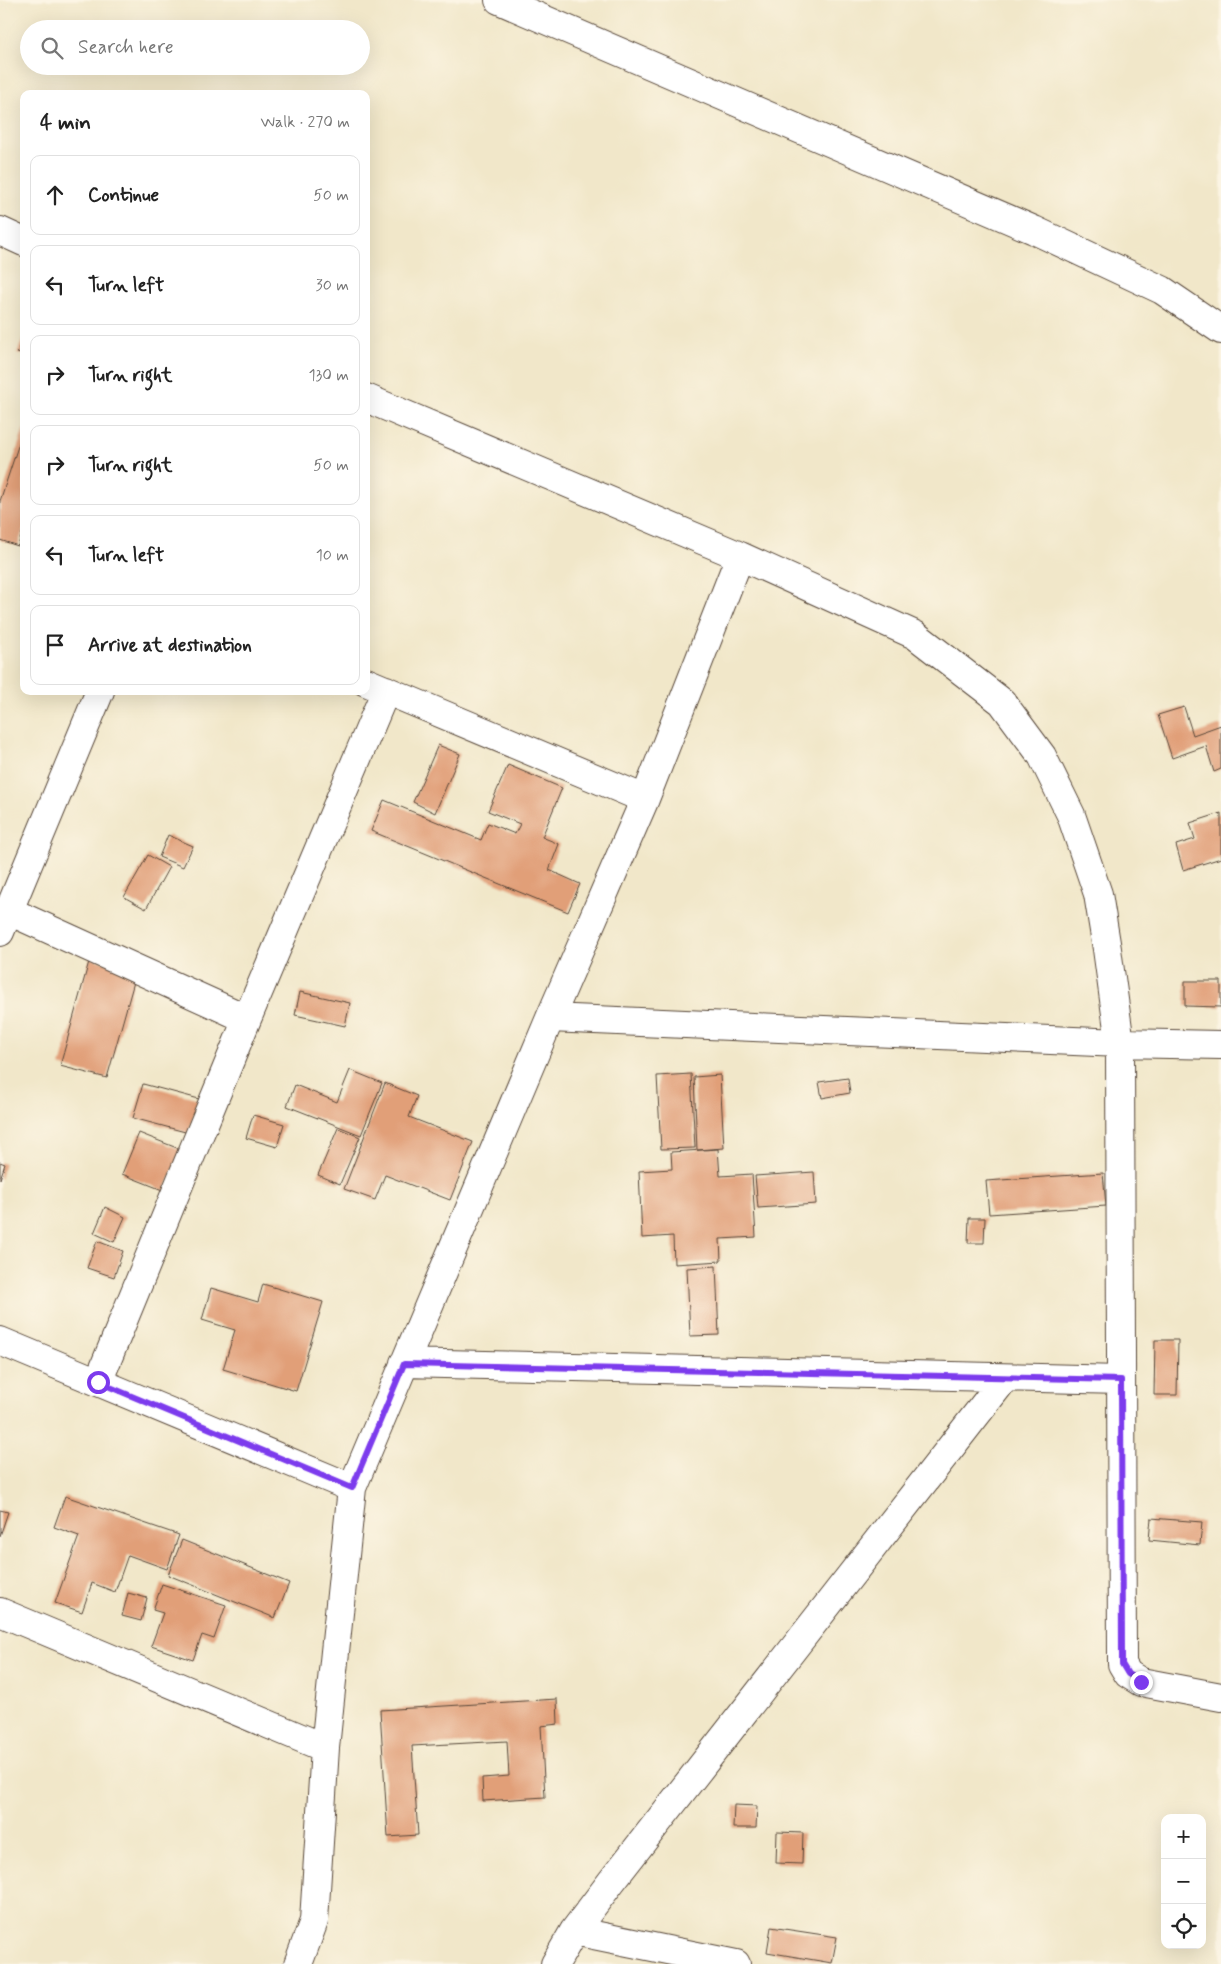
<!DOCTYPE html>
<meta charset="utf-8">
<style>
:root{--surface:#fff;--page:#f2f2f2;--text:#222;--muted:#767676;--line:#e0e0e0}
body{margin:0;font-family:Mynerve,sans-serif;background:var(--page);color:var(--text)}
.controls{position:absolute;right:15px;bottom:15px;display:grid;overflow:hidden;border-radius:10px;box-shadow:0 5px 20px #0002}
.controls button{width:45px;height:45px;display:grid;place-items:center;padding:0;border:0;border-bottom:1px solid var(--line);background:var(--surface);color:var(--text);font:25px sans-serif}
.stop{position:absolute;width:15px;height:15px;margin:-11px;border:4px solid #7c3aed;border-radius:50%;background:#fff}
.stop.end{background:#7c3aed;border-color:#fff;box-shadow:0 1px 5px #0008}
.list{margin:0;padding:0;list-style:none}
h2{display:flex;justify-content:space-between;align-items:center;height:65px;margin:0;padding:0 20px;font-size:21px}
h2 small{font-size:16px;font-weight:400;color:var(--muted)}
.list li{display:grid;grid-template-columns:32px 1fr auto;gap:15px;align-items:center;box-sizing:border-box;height:80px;margin:0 10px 10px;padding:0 10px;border:1px solid var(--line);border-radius:10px}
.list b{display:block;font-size:19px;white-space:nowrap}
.list em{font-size:16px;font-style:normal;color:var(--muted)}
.icon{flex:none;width:28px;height:28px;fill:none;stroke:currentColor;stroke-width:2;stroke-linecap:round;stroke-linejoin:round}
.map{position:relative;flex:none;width:1221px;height:1964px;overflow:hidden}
.search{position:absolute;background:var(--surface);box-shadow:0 5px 20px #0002;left:20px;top:20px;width:350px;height:55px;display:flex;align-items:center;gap:12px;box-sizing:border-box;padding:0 18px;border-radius:28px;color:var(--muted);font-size:19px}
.panel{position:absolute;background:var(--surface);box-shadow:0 5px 20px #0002;left:20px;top:90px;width:350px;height:605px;border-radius:10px}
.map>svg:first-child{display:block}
</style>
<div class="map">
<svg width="1221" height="1964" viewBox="0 0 1221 1964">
<rect width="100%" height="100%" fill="#fcf5e5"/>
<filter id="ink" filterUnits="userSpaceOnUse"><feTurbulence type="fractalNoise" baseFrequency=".02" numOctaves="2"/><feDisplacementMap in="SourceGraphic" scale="10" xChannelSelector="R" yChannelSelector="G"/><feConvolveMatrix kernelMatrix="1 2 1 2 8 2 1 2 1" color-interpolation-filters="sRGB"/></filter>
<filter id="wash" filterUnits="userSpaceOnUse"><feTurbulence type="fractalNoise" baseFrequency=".0096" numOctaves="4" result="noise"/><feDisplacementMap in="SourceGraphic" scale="20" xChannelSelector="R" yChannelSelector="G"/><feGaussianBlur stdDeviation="1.12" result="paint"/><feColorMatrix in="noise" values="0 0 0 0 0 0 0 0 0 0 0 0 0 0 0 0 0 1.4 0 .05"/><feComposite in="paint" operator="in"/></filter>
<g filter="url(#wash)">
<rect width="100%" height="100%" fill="#f1e7c9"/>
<g id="blocks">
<path fill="#e19f78" d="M24,337v18l-7,-2z
M24,428v99l-6,19 -18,-6v-39z
M1184,707l9,28 28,-10v44l-7,3 -8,-26 -34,12 -14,-43z
M438,745l22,9 -25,59 -22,-11z
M508,765l54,23 -20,49 17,7 -10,26 31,14 -12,28 -197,-81 13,-31 97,40 7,-17 27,11 5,-10 -32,-13z
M1221,813v45l-38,12 -7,-25 19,-6 -5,-16z
M168,835l25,11 -10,21 -24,-10z
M148,855l21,12 -23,42 -22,-12z
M90,958l47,13 -30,107 -47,-12z
M1185,981h36v26l-36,-1z
M300,992l50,11 -5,23 -50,-11z
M350,1070l32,13 -21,52 -74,-29 8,-21 42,17z
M691,1074l4,74 -34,1 -4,-73z
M720,1075l4,73 -27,2 -3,-73z
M848,1078l2,15 -28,5 -3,-16z
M385,1083l32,13 -8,21 64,25 -23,58 -65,-25 -10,25 -31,-11z
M143,1084l56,15 -10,34 -56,-15z
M253,1115l31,9 -7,23 -31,-9z
M338,1128l22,9 -20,47 -22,-9z
M139,1133l43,17 -17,41 -43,-17z
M718,1149l2,27 32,-2 4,63 -36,2 1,22 -47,3 -1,-28 -31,2 -3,-67 33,-2 -1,-17z
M0,1162l5,2 -5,15z
M814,1172l2,32 -58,4 -3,-32z
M1103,1173l3,33 -117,8 -3,-33z
M105,1207l20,10 -11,25 -20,-9z
M969,1218h16l-1,25h-16z
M97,1241l26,10 -9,26 -27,-9z
M716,1266l3,69 -29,1 -3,-68z
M263,1284l60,18 -27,89 -73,-22 12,-39 -33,-10 9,-32 47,14z
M1155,1340h23l-1,55h-23z
M65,1496l114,39 -12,34 -39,-14 -13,37 -23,-9 -10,29 -27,-9 24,-67 -25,-9z
M0,1510l8,2 -8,24z
M1151,1518l51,4 -2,23 -51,-5z
M182,1540l107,43 -14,35 -107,-43z
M162,1584l64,21 -12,34 -12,-4 -9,25 -42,-14 12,-33 -10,-3z
M128,1593l19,5 -6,23 -19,-5z
M557,1699l1,25 -17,2 4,71 -62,4 -1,-23 27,-2 -2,-35 -95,5 6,89 -30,2 -8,-127z
M734,1805l23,1 -1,22h-23z
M777,1832l26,1 -1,31 -26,-1z
M771,1927l66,10 -5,26 -65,-11z"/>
</g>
</g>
<g filter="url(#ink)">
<use href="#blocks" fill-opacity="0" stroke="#564638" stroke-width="1"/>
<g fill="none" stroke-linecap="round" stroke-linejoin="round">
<g stroke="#564638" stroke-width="30">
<path id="street" d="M499,0l535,230 128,60 59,40
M0,231l24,11
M366,398l374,158 175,79 87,67 40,54 29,59 27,79 9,55 13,94 2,621 6,10 13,8 80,15
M366,682l279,117
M9,911l238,108
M0,932l100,-241
M550,1018l570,25 101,2
M0,1341l352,147
M404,1363l717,17
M98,1382l149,-363 139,-329
M0,1612l325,136
M574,1931l162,33
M298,1964l16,-43 11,-173 27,-260 198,-470 95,-219 95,-243
M555,1964l19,-33 37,-49 394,-504"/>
</g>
<use href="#street" stroke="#fff" stroke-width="28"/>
</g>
</g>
<g fill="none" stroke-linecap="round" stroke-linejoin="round" filter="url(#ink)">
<path stroke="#7c3aed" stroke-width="6" d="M98,1382l254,106 52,-124 717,16 1,284 6,10 13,8"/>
</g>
</svg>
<div class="controls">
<button>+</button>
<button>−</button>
<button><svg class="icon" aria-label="locate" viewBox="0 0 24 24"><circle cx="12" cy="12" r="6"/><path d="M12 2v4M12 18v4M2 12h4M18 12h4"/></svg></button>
</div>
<div class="stop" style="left:98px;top:1382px"></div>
<div class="stop end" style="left:1141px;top:1682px"></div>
<div class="search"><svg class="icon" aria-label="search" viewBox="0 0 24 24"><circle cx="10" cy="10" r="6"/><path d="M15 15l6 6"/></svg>Search here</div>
<section class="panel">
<h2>4 min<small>Walk · 270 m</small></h2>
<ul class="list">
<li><svg class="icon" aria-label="ahead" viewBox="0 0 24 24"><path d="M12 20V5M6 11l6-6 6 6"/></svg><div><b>Continue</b></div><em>50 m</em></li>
<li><svg class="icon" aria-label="left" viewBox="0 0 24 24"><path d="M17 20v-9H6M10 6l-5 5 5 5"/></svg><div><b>Turn left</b></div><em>30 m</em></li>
<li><svg class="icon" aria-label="right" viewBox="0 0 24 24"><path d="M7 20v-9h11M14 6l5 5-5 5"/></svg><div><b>Turn right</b></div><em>130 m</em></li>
<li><svg class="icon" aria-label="right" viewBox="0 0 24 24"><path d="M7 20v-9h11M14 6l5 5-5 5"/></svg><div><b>Turn right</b></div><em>50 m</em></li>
<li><svg class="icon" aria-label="left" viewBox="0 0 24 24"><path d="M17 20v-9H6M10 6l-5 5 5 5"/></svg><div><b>Turn left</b></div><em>10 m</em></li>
<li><svg class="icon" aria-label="arrive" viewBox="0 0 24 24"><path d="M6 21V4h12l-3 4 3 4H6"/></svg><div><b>Arrive at destination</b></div></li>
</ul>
</section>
</div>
